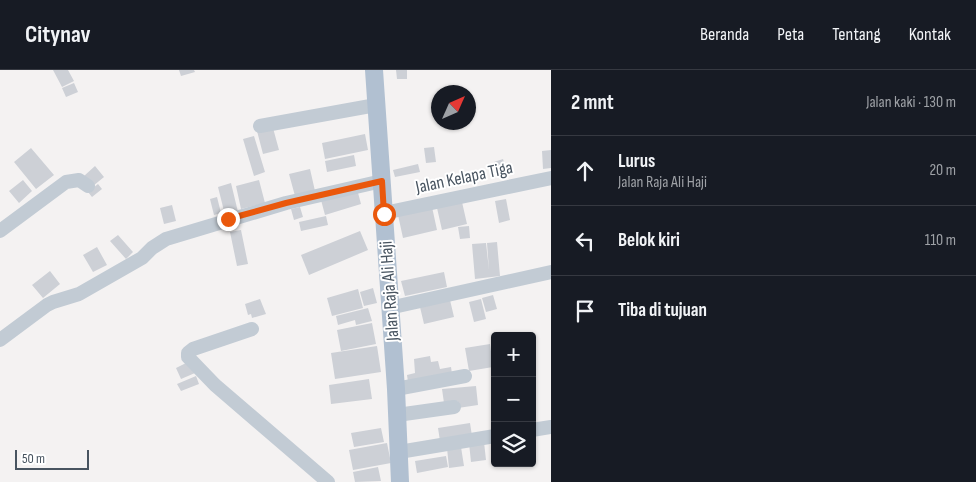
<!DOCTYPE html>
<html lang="id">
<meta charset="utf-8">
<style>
:root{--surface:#171b24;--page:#242831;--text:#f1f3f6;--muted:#9ea1a6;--line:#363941}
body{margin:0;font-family:"Sofia Sans Condensed",sans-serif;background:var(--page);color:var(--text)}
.controls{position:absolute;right:15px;bottom:15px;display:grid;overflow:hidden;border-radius:5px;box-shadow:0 1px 4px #0004}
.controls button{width:45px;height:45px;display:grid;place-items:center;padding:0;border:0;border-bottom:1px solid var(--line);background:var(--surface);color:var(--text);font:25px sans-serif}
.compass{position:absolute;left:431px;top:15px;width:45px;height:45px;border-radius:50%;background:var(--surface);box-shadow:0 1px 4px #0004;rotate:45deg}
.scale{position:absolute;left:15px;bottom:12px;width:74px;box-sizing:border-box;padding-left:5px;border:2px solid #485460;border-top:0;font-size:14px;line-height:18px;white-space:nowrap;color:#485460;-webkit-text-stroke:4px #fff;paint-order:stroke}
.stop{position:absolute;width:15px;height:15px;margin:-11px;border:4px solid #ea580c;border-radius:50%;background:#fff}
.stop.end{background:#ea580c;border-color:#fff;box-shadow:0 1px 5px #0008}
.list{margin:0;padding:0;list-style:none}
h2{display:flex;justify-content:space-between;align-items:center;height:65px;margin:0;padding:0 20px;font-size:21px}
h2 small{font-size:16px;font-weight:400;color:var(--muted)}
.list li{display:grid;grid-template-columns:32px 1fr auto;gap:15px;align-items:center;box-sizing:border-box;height:70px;padding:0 20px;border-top:1px solid var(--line)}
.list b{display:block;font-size:19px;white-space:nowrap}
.list p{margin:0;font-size:16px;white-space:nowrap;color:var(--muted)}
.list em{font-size:16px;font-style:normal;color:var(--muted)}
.icon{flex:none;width:28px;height:28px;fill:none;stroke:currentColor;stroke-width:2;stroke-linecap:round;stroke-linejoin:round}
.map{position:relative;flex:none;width:551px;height:412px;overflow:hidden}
header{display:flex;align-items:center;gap:30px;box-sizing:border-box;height:70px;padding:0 25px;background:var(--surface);border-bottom:1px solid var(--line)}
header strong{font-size:24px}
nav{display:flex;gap:28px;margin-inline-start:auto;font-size:18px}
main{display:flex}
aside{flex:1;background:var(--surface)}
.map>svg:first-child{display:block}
</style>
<header>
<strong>Citynav</strong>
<nav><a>Beranda</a><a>Peta</a><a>Tentang</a><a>Kontak</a></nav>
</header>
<main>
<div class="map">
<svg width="551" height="412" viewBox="0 0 551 412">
<rect width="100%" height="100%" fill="#f4f2f2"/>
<path fill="#cdd0d6" d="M53,0h15l6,11 -12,6z
M179,0h15l1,2 -14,4z
M396,0h11v9h-10z
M74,13l4,9 -12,5 -4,-9z
M273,58l6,22 -16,4 -6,-23z
M365,64l3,16 -43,9 -3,-16z
M254,66l11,36 -11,4 -11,-37z
M434,77l2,15 -10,1 -2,-15z
M31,78l23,27 -18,14 -22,-27z
M551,80v18l-8,1 -1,-18z
M354,85l2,11 -29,6 -2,-11z
M503,89l4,14 -9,3 -4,-14z
M418,94l2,8 -25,5 -2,-7z
M95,96l9,11 -11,9 -9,-10z
M310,99l5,22 -20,5 -6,-22z
M23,110l9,11 -13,12 -10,-12z
M259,110l6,23 -24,6 -5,-23z
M231,113l7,29 -13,3 -7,-28z
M98,114l4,5 -10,8 -4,-5z
M357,119l4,15 -36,11 -4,-15z
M217,127l4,16 -7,2 -4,-16z
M506,129l4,21 -11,3 -4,-22z
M462,132l5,22 -25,6 -5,-22z
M172,135l4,16 -12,3 -4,-16z
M300,137l3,10 -9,3 -3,-11z
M432,137l5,23 -34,8 -5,-23z
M326,146l2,9 -27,6 -2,-9z
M469,156l1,12 -10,1 -2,-12z
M241,160l7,34 -11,2 -7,-34z
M360,161l8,19 -59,25 -8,-20z
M118,165l15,17 -7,7 -16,-18z
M497,172l3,34 -25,3 -3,-35 14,-1 3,27 -2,-27z
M97,177l10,18 -14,7 -10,-17z
M50,201l10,13 -17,14 -11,-13z
M444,202l3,15 -42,9 -4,-15z
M373,218l4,15 -13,3 -4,-14z
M358,219l5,19 -31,8 -5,-18z
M493,225l4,14 -11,3 -4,-14z
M260,229l6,15 -14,4 -1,-4 -3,1 -3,-11z
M481,229l5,20 -12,3 -5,-20z
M450,230l4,17 -30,7 -4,-17z
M368,238l4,13 -16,4 -1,-5 -17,5 -2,-9z
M372,253l4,21 -35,7 -4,-21z
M490,274l3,23 -24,4 -4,-23z
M377,276l4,26 -46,7 -4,-26z
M430,286l1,6 7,-1 2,8 11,-2 1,7 -44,8 -1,-7 8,-2 -1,-14z
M190,291l5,12 -14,6 -5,-11z
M196,306l3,8 -18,7 -4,-7z
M369,309l3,20 -41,5 -2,-19z
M476,316l2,19 -20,3v-7l-14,2 -2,-14z
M470,353l2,13 -32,5 -2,-13z
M381,358l3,14 -30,5 -3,-14z
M484,372l2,18 -15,2 -2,-19z
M387,373l4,20 -38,7 -4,-20z
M461,377l3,19 -15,2 -2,-20z
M446,386l2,11 -31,6 -2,-12z
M378,397l3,14 -26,1 -2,-10z"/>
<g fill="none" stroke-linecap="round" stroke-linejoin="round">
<path stroke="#c2cbd4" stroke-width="14" d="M260,56l116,-21
M384,143l167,-35
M0,161l66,-49 13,-2 9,6
M389,238l162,-36
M252,259l-59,20 -5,4v4l27,28 113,97
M0,270l47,-35 6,-3 26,-8 63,-36 10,-10 14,-9 120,-36 96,-22
M396,319l69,-13
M397,345l57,-8
M532,360l19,-3
M399,382l96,-16"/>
<path stroke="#b1c0d1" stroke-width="18" d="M374,0l22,319 4,93"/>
</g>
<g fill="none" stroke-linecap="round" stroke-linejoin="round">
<path stroke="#ea580c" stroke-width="6" d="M228,149l58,-16 96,-22 2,33"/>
</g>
<g text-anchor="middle" stroke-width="4" stroke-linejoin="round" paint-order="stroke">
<g font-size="18" fill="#485460" stroke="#fff">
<text transform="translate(464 107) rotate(-12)" y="6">Jalan Kelapa Tiga</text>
<text transform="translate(389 221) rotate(-94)" y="6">Jalan Raja Ali Haji</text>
</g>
</g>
</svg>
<div class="controls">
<button>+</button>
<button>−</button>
<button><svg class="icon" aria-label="layers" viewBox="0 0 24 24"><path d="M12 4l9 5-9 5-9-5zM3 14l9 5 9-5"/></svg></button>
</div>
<svg class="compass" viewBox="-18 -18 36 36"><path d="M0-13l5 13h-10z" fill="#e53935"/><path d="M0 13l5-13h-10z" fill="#9ea1a6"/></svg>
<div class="scale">50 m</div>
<div class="stop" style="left:384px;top:144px"></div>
<div class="stop end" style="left:228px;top:149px"></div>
</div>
<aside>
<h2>2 mnt<small>Jalan kaki · 130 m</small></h2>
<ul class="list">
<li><svg class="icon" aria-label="ahead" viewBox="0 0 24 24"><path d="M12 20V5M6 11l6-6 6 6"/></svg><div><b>Lurus</b><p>Jalan Raja Ali Haji</p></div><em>20 m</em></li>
<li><svg class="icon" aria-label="left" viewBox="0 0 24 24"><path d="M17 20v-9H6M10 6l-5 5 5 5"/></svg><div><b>Belok kiri</b></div><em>110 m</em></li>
<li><svg class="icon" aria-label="arrive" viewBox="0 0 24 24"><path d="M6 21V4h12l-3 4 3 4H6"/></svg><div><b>Tiba di tujuan</b></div></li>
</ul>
</aside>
</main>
